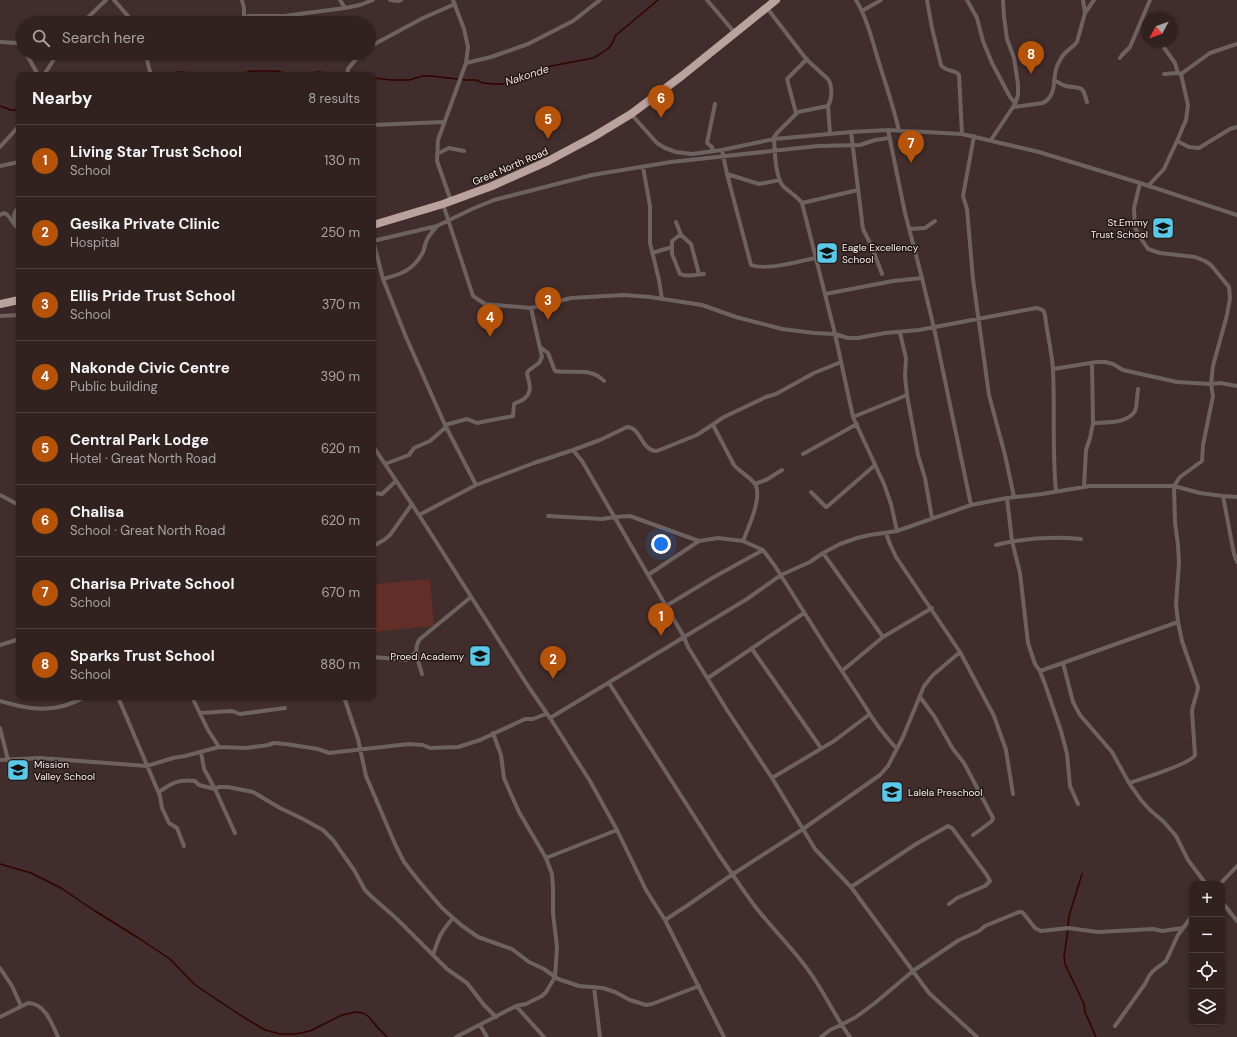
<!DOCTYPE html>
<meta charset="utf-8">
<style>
:root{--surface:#312220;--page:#3d2f2d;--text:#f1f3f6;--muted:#a8a4a5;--line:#4c3f3e;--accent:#b45309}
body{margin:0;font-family:"DM Sans",sans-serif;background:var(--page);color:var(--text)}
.controls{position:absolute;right:12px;bottom:12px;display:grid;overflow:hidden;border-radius:8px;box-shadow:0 1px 3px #0004}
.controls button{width:36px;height:36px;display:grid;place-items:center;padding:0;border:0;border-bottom:1px solid var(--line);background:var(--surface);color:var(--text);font:20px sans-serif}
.compass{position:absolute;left:1141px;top:12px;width:36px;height:36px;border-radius:50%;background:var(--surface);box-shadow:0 1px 3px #0004;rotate:229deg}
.you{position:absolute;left:661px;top:544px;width:14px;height:14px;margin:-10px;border:3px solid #fff;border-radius:50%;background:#1a73e8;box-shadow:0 0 0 6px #1a73e833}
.badge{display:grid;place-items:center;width:26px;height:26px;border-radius:50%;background:var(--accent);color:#fff;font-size:13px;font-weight:700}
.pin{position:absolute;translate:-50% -33px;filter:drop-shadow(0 1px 2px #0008)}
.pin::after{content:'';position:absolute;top:21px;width:14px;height:12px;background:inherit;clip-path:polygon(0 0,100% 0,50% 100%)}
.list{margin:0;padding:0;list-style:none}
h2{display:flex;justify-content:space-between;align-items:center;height:52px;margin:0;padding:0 16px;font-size:17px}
h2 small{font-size:13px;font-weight:400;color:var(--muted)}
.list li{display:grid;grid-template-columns:26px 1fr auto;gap:12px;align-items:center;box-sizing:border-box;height:72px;padding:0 16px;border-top:1px solid var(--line)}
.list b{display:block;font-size:15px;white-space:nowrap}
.list p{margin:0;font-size:13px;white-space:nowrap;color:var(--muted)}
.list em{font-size:13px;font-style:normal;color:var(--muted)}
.icon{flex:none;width:22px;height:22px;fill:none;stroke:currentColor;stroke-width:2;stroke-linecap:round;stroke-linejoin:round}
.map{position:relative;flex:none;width:1237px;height:1037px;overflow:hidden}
.search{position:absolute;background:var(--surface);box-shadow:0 1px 3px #0004;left:16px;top:16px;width:360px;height:44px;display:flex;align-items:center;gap:10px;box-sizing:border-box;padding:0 14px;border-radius:22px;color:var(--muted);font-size:15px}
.panel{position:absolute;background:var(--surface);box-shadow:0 1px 3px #0004;left:16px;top:72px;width:360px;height:628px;border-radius:8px}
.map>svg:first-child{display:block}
</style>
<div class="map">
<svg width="1237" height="1037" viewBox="0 0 1237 1037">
<rect width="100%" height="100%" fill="#412d2b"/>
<path fill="#632d28" d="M430,579l4,47 -61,6v-48z"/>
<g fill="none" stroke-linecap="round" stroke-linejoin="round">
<path stroke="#340102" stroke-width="1.5" d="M163,75l17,-3 10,1 52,1 9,-3h26l15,4
M300,75l17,-3 39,3
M373,78l19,2h17l14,-4h8l35,4h10l7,3 12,1h8l30,-12 18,-6 42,-8 7,-4 9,-6 5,-8 1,-4 43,-36
M0,106l11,4h8
M0,864l31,9 30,15 34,23 45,28 30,20 25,26 45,30 25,15 15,4h15l15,-3 32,-16 14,-3 7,1 6,4 9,11 9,9
M1068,926l1,-10 13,-42
M1068,930l-4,26 1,8 19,40 1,8 11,25"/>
<path stroke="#6d6261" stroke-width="4" d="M114,0l20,23
M242,0l2,8v8
M340,0l5,8
M390,0l8,1 3,-1
M707,0l28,33
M856,0c12,20 17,44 24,66 7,22 14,43 19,65
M927,0l5,28 9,37c4,7 14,4 18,10l3,59
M967,0l10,18 6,23 9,22 18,34 5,6
M767,8l40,52 21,19c5,8 4,20 0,27l2,27
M862,11l19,-11
M1085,13l9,-13
M82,23l24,-23
M195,23l56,-7h33l61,-8 15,-3 13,-5
M0,42l17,1 6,4
M369,47l54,-29 32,-14
M26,53l12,22
M145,53l6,22
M1120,58l2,-3 8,-8 20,-47
M466,63l25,-6 37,-13 45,-23 27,-21
M1164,74l14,-1
M1181,74l29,-21 27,-9
M44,75l14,-22
M347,75l1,-6 13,-16
M1054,80c4,2 8,5 12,6 16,3 16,-2 21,16
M1014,107l29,-4c16,-9 8,-26 15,-39 2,-4 4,-8 7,-11 4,-4 8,-6 12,-11l8,-29 -2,-13
M796,113l-9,-34 20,-20
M631,114l26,29 8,5 11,4 16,2 30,-4 52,-11 77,-7 37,-2 74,4 77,18 101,31 97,32
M373,125l70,-3
M888,130l17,83 17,65 12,50 37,177
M851,132l12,97 9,18 10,27
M974,136l-11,60 4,13 6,70 16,116 16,60 9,42
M774,139c1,13 1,37 9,47 6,6 14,10 19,17l33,131 18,83 31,67 7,20 6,27
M772,140l5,-7 21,-21 30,-6
M991,140l24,-36 3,-9v-11l-4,-26 -7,-19 -3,-22 -1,-17
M1177,141l12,6 10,1 31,-19 7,-2
M0,147l19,-21
M722,150l5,24 24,91c16,6 48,-4 65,-7
M713,151l-1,-4 -5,-4 8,-39
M437,154l12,-6 15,3
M0,166l19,-4
M643,167l7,39v37l9,37 3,19
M727,174l32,10 21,-4
M1148,186l16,-17 13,-28 9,-21 2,-15 -7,-31 -3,-1 -3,-10 -15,-21
M451,201l-14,-40 1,-21 28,-77 2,-16 -4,-18 -11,-29
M802,203l56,-13
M443,204l30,92 12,8 46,4 40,-10 53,-3 26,2 52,8 34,12 46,12 32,4 21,1 13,4h10l27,-5 34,-3 117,-22c6,1 8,2 9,7 2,18 7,37 8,55 2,41 -1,81 3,121
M19,206c-6,9 -7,9 0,18
M0,215l4,-2c8,3 8,12 15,16
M676,222l5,13 10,9 8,30
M910,229l15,-1 10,-7
M681,234l-9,7v13l8,20c8,4 16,0 24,0
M373,240l10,39 23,58 39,88 31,60
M373,241l64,-15 35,-17 22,-9 98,-25 79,-13 147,-16 42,-1 15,-5 14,-2
M652,253l20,-6
M383,279c18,-5 29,-8 39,-25 3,-4 2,-8 4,-12 2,-6 7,-11 11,-16
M825,294l68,-13 29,-3
M0,316l19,-1
M900,333l6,25 -1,18 2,19 11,60 7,23 7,40
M540,347l8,6 7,18c18,3 36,-4 49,10
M1092,363l1,60
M1053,369l44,-7h8l8,2 10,6 54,12 34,2 9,-1 17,3
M853,417l54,-22
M445,425l22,-6 10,4 36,-7 1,-12c3,-2 8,-3 11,-6 8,-7 4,-16 2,-24l1,-3 11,-8 3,-6 -11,-49
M713,425l21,40c6,7 16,12 21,19 8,13 -7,44 -12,57
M373,446l46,69 109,171 22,32 40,63 27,49 29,60 19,30 59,117
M573,450l9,11 102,176 4,10 39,63 45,68 43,71 36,38 78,106 48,44
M803,454l54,-30
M385,464l24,-9 5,-7 16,-7 16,-14
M755,484l11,-4 16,-10
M1084,487l2,-37 4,-12 3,-15c13,-1 34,1 42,-12 2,-4 2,-16 3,-22
M811,492l15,15 3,-2 46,-40
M373,493l9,1 14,-13
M0,495l19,10
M1223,496l11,58 3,8
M1007,498l5,43 8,32 8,70 7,21 5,7 6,16 15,44 6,23 3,32 8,18
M419,515l57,-30 58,-22 39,-13 27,-10 27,-13c14,0 14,24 30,24l40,-16 27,-18 42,-20 10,-3 38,-21 27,-11
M548,516l54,3 13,-2 15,-1 69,25
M886,533l4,11 6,13 64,95 34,64 12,34 7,44
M996,545c28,-7 56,-9 85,-6
M373,546l11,-6 6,-5 22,-31
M823,553l60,84
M648,575l51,-34 19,-3 25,3 20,9
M666,606l48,-29 49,-27 12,16 51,81 39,59c9,16 20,30 32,43
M0,645l19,-6
M752,649l69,99
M373,657l34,3 9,-8
M1063,663l10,39 7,13 32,37 17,31 12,17 9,10 14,12 12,14 12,24 18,24
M842,671l41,-34 49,-29
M1040,671l138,-49
M422,674c-3,-12 -10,-24 -2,-35l51,-42
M708,678l96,-65
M609,683l110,172c12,17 23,34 35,50 19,25 42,46 59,72 13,19 23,41 37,60
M118,697l42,99 2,12 7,15 8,5 7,18
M192,697l16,33 11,17
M344,697l14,42 8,37 29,68 9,18 14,18 24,28 19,17 17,12 34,12 17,13 15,7 14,10 21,7 24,2 12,4 15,8 16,5 6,-1 47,-18
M920,697l14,19 19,33 11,14 29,55 -1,3 -19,14
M0,701c20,6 42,11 63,5 8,-2 15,-6 23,-9
M200,713l32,-2 8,3 45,-6
M550,718l197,-119 34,-24 29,-13 13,-9 17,-9 17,-6 13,-3 27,-4 74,-26 36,-7 35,-4 48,-8h84l6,-9 22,-16 1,-16 10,-49 -2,-12 2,-18 14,-51 3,-17 -1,-11 -18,-22 -6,-4 -10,-4 -35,-4 -12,-4 -10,-15 -3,-7 -1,-19 6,-25
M0,728l8,32
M201,752l3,17 11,20 20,44
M0,760l40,-2 107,8 26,-8 12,-2 34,-9 27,1 22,-3 6,-2 12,1 32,5 11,4 80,-9 14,1 7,3 28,-1 22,-7 45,-21h8l13,-5
M772,778l62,-37 36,-27
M1129,783c12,-4 62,-19 66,-28l-3,-44c1,-8 5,-15 6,-24l-16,-46 -4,-19 -2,-18 3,-41 -1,-18 -3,-23 -1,-36 26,7 23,3 14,1
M159,792c13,-9 19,-13 36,-11l4,4 16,4 4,-2h9l25,5 27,16 23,11 20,11 10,10 21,30 11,20 7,7 25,22 50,50 20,14 17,22 12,12
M546,858l71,-28
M1220,884l17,-18
M851,887l65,-43 32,-18 4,2 34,46 4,7 -5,5 -28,12 -8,6
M1222,902l15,19
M665,920l23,-15 45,-31 70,-45 77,-54 8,-9 15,-29 21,-51 9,-11 27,-23
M433,955c6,-18 7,-22 20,-37
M0,968l12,18 9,20
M594,987l6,50
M516,1006l28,31
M0,1017l28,-14c17,0 24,21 30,34
M480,1025l7,12
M1115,1026l30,-42 4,-8 4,-5 13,-10 12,-26 14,-19
M456,1037l60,-31 10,-2 16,-8 4,-4 9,-15 2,-30 -4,-34v-25l-1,-14 -6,-16 -27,-46 -9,-20 -6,-14 -3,-23 -8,-22
M821,1037l9,-7 11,-5 15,-8 19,-14 38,-32 46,-31 20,-9 6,-5 34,-14h3l2,2 11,14 6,3 27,-3 30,4 55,-3 9,2 21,-3"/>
<path stroke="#bba29e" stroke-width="8" d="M373,225l70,-21 49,-18 56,-25 45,-24 38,-23 52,-39 93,-75
M0,304l19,-4"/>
</g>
<defs>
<g id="school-square" transform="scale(1.15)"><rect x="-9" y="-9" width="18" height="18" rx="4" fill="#5bc8e7" stroke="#211817"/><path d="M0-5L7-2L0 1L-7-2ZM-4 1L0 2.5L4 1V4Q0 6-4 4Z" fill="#111"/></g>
</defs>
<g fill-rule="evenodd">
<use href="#school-square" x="1163" y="228"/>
<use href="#school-square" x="827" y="253"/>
<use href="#school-square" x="480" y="656"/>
<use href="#school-square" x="18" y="770"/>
<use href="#school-square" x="892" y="792"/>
</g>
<g text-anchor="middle" stroke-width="3" stroke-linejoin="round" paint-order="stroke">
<g font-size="10" fill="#fbedec" stroke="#211817">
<text transform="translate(510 166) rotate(-23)" y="4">Great North Road</text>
</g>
<g font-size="10" fill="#fbedec" stroke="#211817" text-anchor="start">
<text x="1148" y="226" text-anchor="end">St.Emmy<tspan x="1148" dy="12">Trust School</tspan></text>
<text x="842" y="251">Eagle Excellency<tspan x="842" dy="12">School</tspan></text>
<text x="464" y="660" text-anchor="end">Proed Academy</text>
<text x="34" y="768">Mission<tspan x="34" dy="12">Valley School</tspan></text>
<text x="908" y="796">Lalela Preschool</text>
</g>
<g font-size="11" font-style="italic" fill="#f1d9d6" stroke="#211817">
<text transform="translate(527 75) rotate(-18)" y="4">Nakonde</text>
</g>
</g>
</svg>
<div class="controls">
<button>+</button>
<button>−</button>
<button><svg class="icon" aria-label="locate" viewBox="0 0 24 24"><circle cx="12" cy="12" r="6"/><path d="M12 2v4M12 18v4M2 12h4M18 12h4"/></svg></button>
<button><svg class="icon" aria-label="layers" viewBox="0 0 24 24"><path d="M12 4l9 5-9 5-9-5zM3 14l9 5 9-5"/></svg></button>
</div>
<svg class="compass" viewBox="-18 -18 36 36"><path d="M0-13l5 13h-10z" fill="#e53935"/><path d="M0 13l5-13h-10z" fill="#a8a4a5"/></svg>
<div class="you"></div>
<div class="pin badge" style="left:661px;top:636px">1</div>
<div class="pin badge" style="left:553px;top:679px">2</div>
<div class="pin badge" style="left:548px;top:320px">3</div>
<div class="pin badge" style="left:490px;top:337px">4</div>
<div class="pin badge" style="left:548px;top:139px">5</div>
<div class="pin badge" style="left:661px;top:118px">6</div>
<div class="pin badge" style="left:911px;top:163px">7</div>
<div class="pin badge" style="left:1031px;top:74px">8</div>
<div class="search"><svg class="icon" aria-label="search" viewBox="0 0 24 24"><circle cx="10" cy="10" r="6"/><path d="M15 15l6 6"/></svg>Search here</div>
<section class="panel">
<h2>Nearby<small>8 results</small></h2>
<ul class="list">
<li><span class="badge">1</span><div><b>Living Star Trust School</b><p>School</p></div><em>130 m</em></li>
<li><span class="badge">2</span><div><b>Gesika Private Clinic</b><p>Hospital</p></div><em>250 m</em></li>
<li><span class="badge">3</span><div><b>Ellis Pride Trust School</b><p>School</p></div><em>370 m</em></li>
<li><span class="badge">4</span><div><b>Nakonde Civic Centre</b><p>Public building</p></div><em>390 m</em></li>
<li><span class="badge">5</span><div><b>Central Park Lodge</b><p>Hotel · Great North Road</p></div><em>620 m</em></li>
<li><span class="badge">6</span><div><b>Chalisa</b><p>School · Great North Road</p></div><em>620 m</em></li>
<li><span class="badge">7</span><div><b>Charisa Private School</b><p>School</p></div><em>670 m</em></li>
<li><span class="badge">8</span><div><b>Sparks Trust School</b><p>School</p></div><em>880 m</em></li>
</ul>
</section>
</div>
